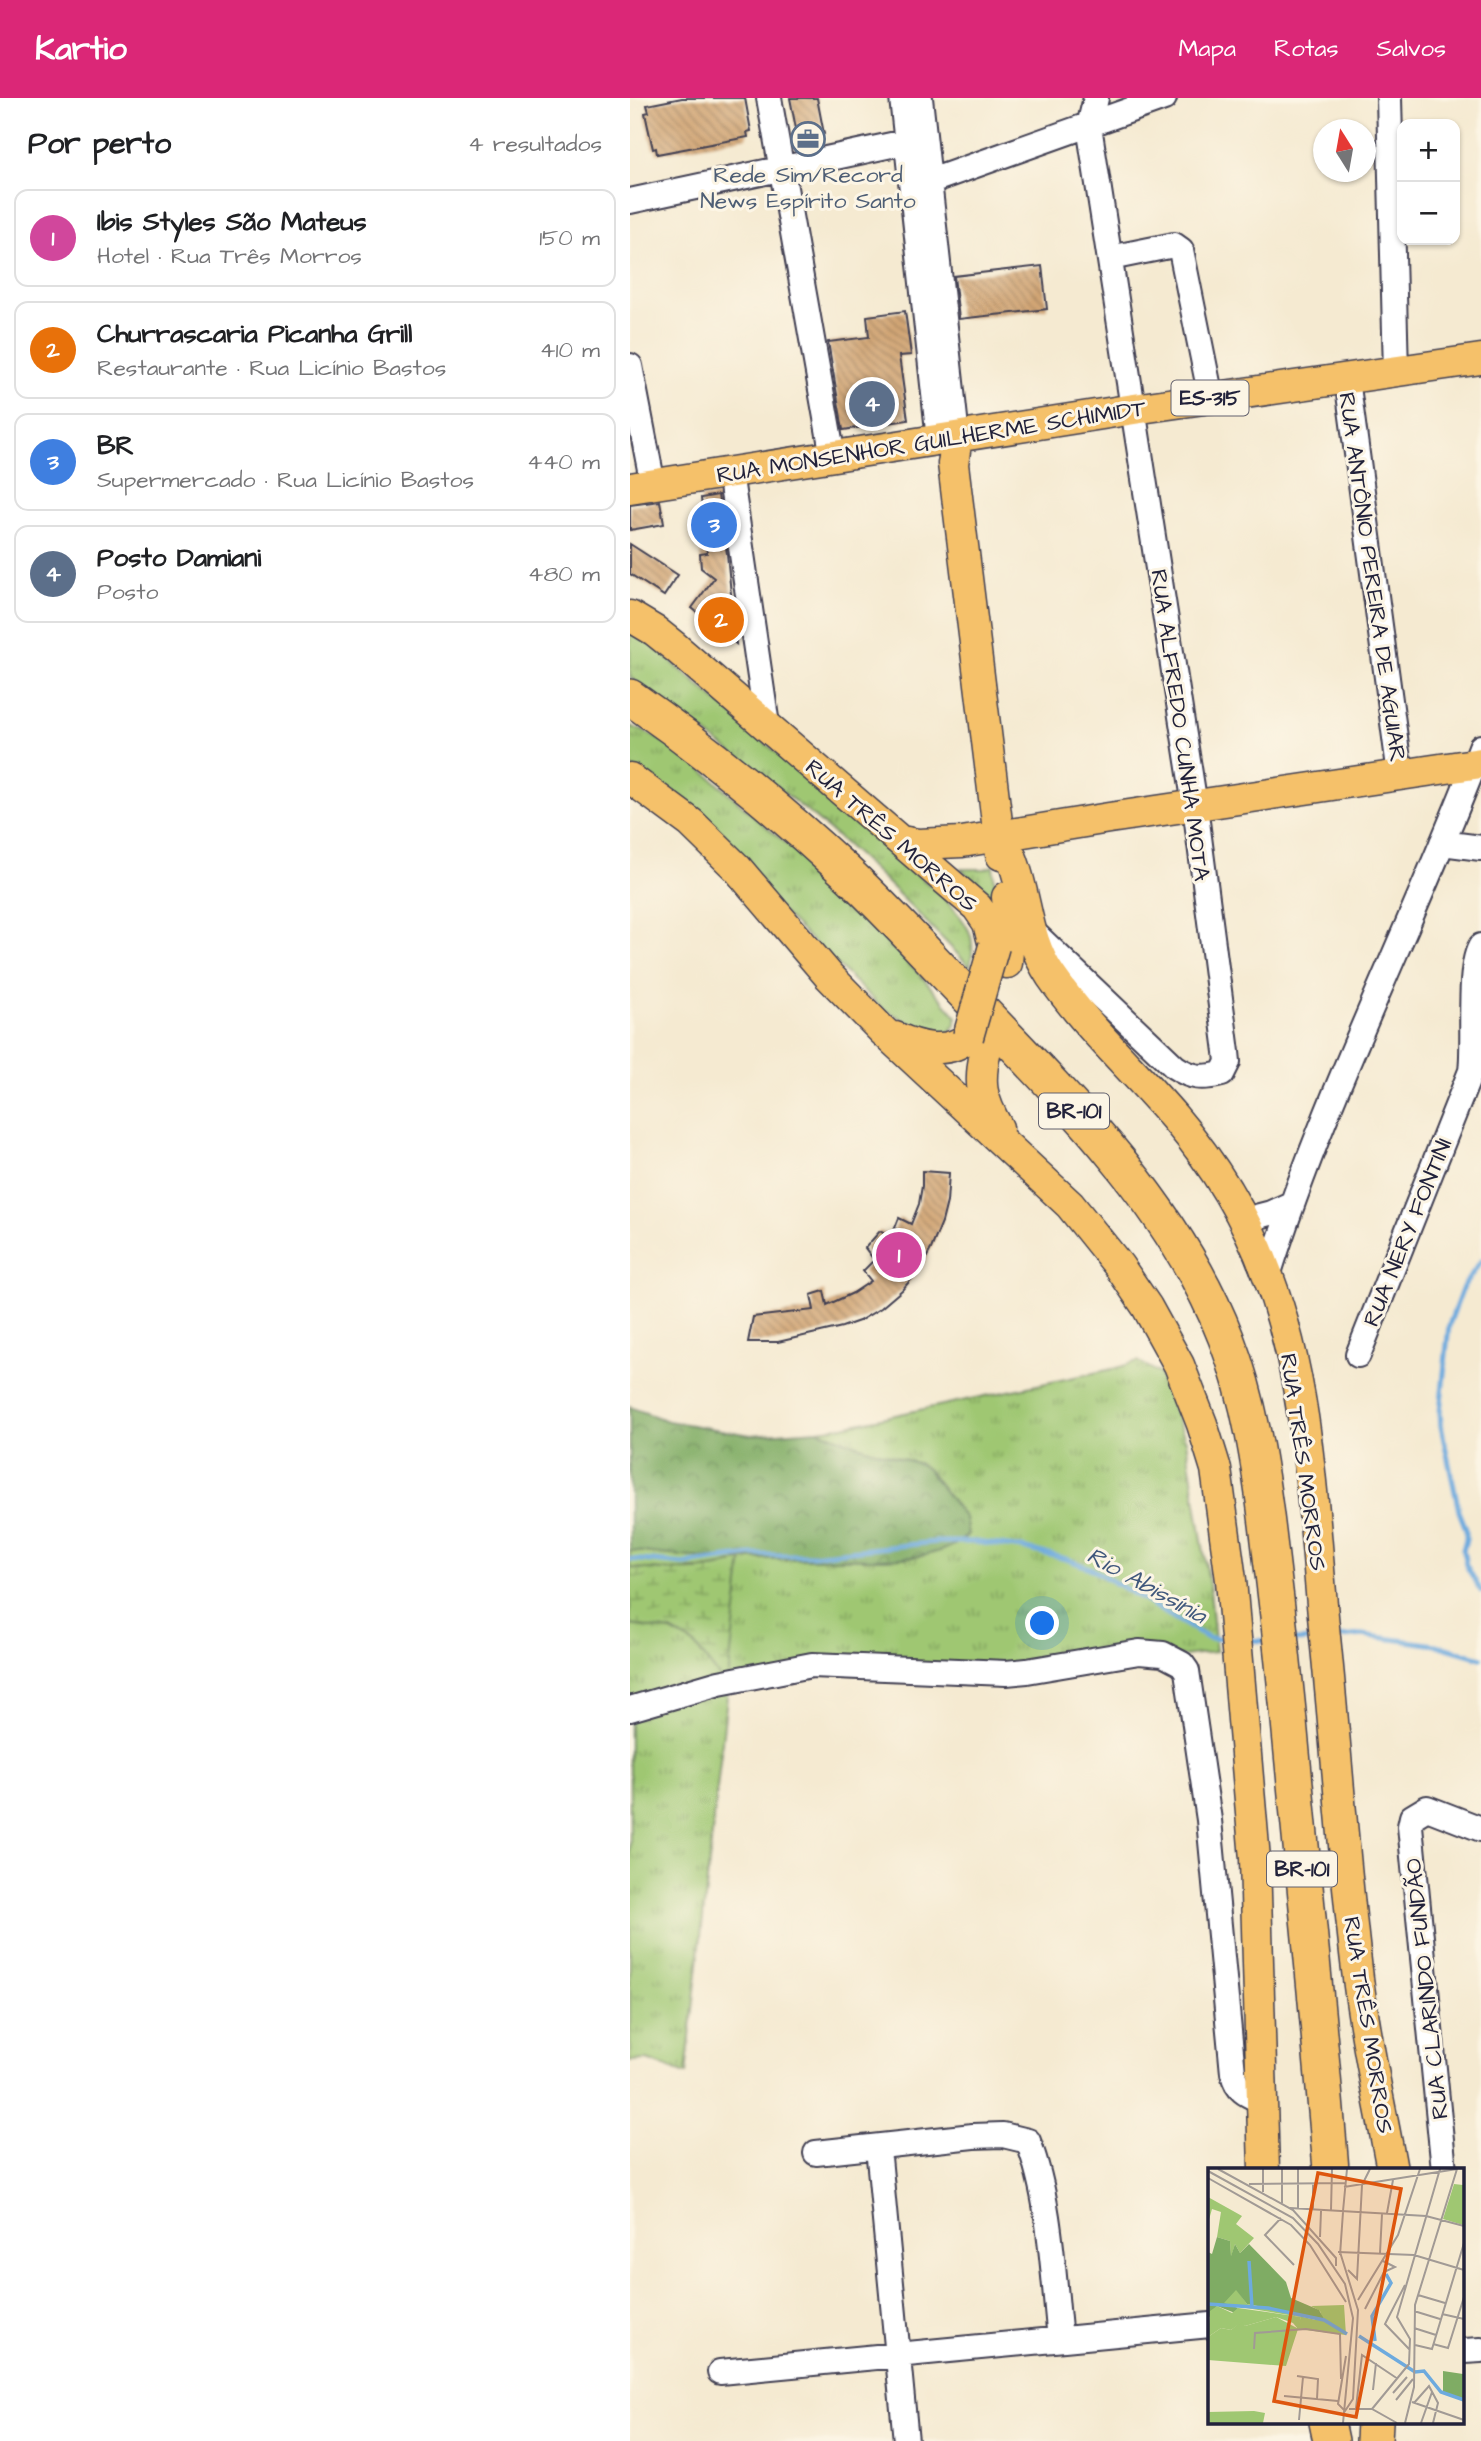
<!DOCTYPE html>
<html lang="pt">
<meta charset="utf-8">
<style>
:root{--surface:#fff;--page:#f6f6f6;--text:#202124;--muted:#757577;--line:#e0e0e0;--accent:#db2777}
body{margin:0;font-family:"Architects Daughter",sans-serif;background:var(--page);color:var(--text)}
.controls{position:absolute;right:21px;top:21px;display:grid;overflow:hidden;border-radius:14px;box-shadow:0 2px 5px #0004}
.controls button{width:63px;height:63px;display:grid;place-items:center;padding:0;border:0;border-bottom:2px solid var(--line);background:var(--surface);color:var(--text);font:35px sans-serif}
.compass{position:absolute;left:683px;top:21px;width:63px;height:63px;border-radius:50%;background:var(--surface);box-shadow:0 2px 5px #0004;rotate:349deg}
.you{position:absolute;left:413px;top:1526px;width:24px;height:24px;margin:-18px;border:5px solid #fff;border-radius:50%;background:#1a73e8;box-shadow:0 0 0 10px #1a73e833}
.badge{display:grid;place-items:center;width:46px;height:46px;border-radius:50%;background:var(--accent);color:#fff;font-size:23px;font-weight:700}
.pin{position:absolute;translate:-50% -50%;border:4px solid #fff;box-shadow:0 2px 7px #0006}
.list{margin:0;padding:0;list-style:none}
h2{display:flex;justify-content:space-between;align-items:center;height:91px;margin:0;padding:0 28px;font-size:30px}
h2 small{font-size:23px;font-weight:400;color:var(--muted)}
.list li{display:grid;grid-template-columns:46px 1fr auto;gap:21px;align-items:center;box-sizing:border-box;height:98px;margin:0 14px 14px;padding:0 14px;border:2px solid var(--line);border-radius:14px}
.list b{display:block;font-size:26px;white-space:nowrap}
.list p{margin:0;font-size:23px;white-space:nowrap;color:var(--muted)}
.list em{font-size:23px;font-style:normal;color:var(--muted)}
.map{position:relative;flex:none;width:851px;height:2343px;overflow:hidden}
header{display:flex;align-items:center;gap:42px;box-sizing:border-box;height:98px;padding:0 35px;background:var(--accent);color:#fff}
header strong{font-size:33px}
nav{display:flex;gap:38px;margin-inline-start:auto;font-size:24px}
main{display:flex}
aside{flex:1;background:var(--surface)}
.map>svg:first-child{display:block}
</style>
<header>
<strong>Kartio</strong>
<nav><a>Mapa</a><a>Rotas</a><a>Salvos</a></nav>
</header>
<main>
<aside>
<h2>Por perto<small>4 resultados</small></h2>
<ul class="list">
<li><span class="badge" style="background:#d1479c">1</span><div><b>Ibis Styles São Mateus</b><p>Hotel · Rua Três Morros</p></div><em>150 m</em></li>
<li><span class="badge" style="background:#e8710a">2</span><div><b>Churrascaria Picanha Grill</b><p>Restaurante · Rua Licínio Bastos</p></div><em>410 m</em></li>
<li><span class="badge" style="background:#3f7fe0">3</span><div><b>BR</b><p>Supermercado · Rua Licínio Bastos</p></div><em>440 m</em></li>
<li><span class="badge" style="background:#5c6f8a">4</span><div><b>Posto Damiani</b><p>Posto</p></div><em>480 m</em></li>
</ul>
</aside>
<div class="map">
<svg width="851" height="2343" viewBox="0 0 851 2343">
<defs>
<pattern id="grass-tufts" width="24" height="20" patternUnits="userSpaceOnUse" patternTransform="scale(1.75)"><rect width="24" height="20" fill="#9fc772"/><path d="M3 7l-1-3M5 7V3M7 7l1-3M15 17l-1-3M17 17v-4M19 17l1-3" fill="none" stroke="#81a15f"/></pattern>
<pattern id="forest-crowns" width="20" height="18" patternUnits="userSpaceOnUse" patternTransform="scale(1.75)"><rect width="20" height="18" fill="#7fac64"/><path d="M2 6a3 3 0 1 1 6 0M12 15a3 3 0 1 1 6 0" fill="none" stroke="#688c54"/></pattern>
<pattern id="wetland-marsh" width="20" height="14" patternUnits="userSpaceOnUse" patternTransform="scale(1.75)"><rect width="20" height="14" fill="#9fc772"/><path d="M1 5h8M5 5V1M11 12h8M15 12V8" fill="none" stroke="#81a15f"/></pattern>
<pattern id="building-back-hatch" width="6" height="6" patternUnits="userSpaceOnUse" patternTransform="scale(1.75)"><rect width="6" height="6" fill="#d1a575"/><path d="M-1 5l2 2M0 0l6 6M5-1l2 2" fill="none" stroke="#a98661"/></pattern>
</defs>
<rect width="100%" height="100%" fill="#fcf5e5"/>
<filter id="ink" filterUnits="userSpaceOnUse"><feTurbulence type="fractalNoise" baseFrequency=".0143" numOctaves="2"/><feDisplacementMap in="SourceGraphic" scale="14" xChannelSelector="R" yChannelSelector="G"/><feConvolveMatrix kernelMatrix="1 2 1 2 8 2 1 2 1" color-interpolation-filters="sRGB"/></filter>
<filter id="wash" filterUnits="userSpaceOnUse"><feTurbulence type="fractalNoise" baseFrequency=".00686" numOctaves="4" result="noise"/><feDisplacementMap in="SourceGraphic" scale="28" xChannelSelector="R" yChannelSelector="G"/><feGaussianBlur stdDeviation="1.57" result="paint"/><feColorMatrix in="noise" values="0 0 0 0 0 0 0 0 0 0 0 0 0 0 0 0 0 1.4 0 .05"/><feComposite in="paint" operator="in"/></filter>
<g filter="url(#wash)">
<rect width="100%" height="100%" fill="#f5ead1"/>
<path fill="url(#grass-tufts)" stroke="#607456" stroke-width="2" d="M0,528l312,270c23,26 36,36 28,71 -48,-50 -96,-100 -149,-144 -62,-52 -127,-98 -191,-146z
M0,628c48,16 88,58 125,91 27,23 55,46 81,70 43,41 82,85 121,130l-2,8 -6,7 -9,3 -15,-4 -43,-23 -252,-242z
M363,768l6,54 -20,-35 -18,-16h24z
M508,1263l21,12 27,68 24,149 6,62 -139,17 -265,5 -84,13 -42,387 -39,-14 -17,1v-436l41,6 23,13 33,42 14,-126 -16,8 -63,2 -32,-2v-18c59,9 118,9 178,9 39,0 79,0 118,-4l12,-71c-21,-28 -43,-26 -74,-36 -16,-5 -31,-12 -47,-18l17,-2 283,-60z"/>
<path fill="url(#forest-crowns)" stroke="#506750" stroke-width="2" d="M0,1309l38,14 83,14 66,-5 49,18 54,16 8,6 37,48 3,16c-10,12 -27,17 -42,21 -32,6 -65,3 -97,4 -67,0 -133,2 -199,-9z"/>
<path fill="url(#wetland-marsh)" stroke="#607456" stroke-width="2" d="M112,1461l-15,128 -33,-43 -23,-13 -41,-6v-57c36,2 79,7 112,-9z"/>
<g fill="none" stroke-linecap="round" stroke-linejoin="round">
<path stroke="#6daade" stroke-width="5" d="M851,1163l-18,26 -14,38 -9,87 1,14 18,85 7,18v10l-3,11 3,15 15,26
M0,1461l54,5 67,-9h61l124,-13h39l48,6 43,11 24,9 118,70 18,1
M703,1540l29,-3 74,10 45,13
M616,1542l22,1
M661,1543l26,-1"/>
</g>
<g id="blocks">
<path fill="url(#building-back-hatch)" d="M52,0h63l6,33 -4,1 1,5 -91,17 -1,-6 -3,1 -5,-22 -3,-14 4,-1 -2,-7z
M160,0h27l7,36 -26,5z
M412,168l5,43 -88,10 -5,-43z
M275,213l6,44 -12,1 9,64 -65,10 -15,-88 41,-5 -2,-21z
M88,397l9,59 9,90 -44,-36 22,-30 -13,-10 -1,-14 7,-1 -6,-55z
M30,403l4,23 -34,6v-25z
M0,446l48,31 -14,21 -34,-22z
M292,1073l27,2 -2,29 -5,20 -11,27 -10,19 -19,22 -21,18 -22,13 -17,6 -64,15h-30l5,-25 61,-7 -3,-15 13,-4 3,14 26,-12 18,-12 -8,-10 11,-11 -9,-12 15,-17 11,7 8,-20 12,6 8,-20 3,-18z"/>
</g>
</g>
<g filter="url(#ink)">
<use href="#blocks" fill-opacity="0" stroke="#424052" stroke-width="2"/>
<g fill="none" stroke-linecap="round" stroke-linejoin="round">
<g stroke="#424052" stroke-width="28">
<path id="minor" d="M139,0l64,359
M272,0l37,342
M290,0l37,339
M759,0l7,274
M284,89l250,-89
M0,103l294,-63
M480,160l64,-13 7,5 30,148
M0,268l23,119
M717,281l53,396
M100,374l37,253
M812,745l39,5
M402,833l143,136c17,11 26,12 47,7l6,-12 -1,-10 -32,-246 -106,-680 7,-28
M614,1122l27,-7 20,-9
M638,1178c57,-182 145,-351 213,-529
M728,1257l113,-284c4,-29 -4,-104 10,-125
M0,1611l89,-26 93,-18 194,8 21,-2 112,-19 24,2 19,10 5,7 22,149 24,253c4,19 15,22 31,29
M248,2049l28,294
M186,2055l157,-17 30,-1 25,6c23,59 25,135 32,198
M814,2072l-34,-344 2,-9 15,-9 54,21
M834,2253l17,-1
M90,2274l490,-47"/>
</g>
<g stroke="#424052" stroke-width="33">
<path id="major" d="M327,339l-4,27 48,391
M0,390l504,-79 347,-50
M0,518l25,15 20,16 302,260 11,16 6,23
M0,680l61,45 46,45 92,108 53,54 188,175 49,61 28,41 32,58 23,59 14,45 15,111 24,279 9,311
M370,738c4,8 10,17 13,25 15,41 13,78 38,115 36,52 82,93 123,141 40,47 73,101 94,159 43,114 45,241 57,361 12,116 19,233 34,349 8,62 22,123 33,184
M271,743l17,3 44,-2 147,-24 372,-55
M377,799l3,29 -3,37
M265,939c23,10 52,19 73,0
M356,951c-8,34 -5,49 12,79"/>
</g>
<g stroke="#424052" stroke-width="38">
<path id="highway" d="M0,599c76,53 147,111 215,174 44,41 85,87 127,130 96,99 204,207 254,337 24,62 34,128 42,194 8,63 15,126 21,189 14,150 30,299 42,449
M697,2324l4,19
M744,2343l1,-19"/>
</g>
<use href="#minor" stroke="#fff" stroke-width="24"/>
<use href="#major" stroke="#f5c16b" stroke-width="30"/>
<use href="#highway" stroke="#f5c16b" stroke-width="35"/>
<g stroke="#424052" stroke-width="33" stroke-linecap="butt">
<path id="major-bridge" d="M338,939l26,-91"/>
</g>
<use href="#major-bridge" stroke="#f5c16b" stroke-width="30"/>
</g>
</g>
<defs>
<g id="office-ring" transform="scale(1.75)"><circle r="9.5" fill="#fcf5e5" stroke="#5c6f8a" stroke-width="1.5"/><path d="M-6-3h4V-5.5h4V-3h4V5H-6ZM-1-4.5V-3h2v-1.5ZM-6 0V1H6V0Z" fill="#5c6f8a"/></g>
</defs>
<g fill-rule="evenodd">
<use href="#office-ring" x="178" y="41"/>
</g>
<g text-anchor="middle" stroke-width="6" stroke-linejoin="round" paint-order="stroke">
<g fill="#fcf5e5" stroke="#63616e" stroke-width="2">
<rect x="541.5" y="282.5" width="77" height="35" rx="5"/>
<rect x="409" y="995.5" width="70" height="35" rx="5"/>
<rect x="637" y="1753.5" width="70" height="35" rx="5"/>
</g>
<g font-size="21" font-weight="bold" fill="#22223b">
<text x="580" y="307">ES-315</text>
<text x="444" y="1020">BR-101</text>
<text x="672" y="1778">BR-101</text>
</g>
<g font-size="23" fill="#4e5e75" stroke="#fcf5e5">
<text x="178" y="84">Rede Sim/Record<tspan x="178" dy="26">News Espírito Santo</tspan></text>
</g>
<g font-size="23" fill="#22223b" stroke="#fcf5e5">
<text transform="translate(301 343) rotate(-9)" y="8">RUA MONSENHOR GUILHERME SCHIMIDT</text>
<text transform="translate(743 479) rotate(82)" y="8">RUA ANTÔNIO PEREIRA DE AGUIAR</text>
<text transform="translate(551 627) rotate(82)" y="8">RUA ALFREDO CUNHA MOTA</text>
<text transform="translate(262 737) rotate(41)" y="8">RUA TRÊS MORROS</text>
<text transform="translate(777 1134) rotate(-68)" y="8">RUA NERY FONTINI</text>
<text transform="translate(674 1364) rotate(82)" y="8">RUA TRÊS MORROS</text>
<text transform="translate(796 1891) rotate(-96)" y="8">RUA CLARINDO FUNDÃO</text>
<text transform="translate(739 1927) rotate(81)" y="8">RUA TRÊS MORROS</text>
</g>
<g font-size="24" font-style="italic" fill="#40587c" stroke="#fcf5e5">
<text transform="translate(517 1487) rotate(29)" y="8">Rio Abissínia</text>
</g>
</g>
<g transform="translate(578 2070)">
<rect width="256" height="256" fill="#f5ead1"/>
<path d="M0,29l34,19 -6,8 18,14 -14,15 -5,-9 -4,13 -1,-16 -13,-4 4,-25 -9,-3 -4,14zM28,121l11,15 69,16h7l-3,-9 -9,-5 33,-1 2,30 -48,-6 -12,37 -78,-6v-23l13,-9 10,2 12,-10 2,6 31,-9 21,11 4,-11 -85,-14zM46,243l11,2 -2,10h-55v-11z" fill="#9fc772"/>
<path d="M9,69l13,4 1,15 4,-12 5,9 9,-9 37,38 5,16 28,12 5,9 -77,-15 -11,-14 -12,13 14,5 -3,5 -18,-7 -9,13v-67l4,2zM235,203l20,3v25l-20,-7z" fill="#7fac64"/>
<path d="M9,138l15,7 6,-5 63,9 -3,12 -5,-6 -17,-6 -31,9 -3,-4 -11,8 -10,-2 -13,9 2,-26z" fill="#9fc772"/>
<path d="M246,16l9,1v40l-20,-6z" fill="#9fc772"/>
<path fill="none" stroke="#6daade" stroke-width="3.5" d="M41,93l3,46M0,136l60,4 56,12 23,14M151,168l56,36 9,-1 17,21 23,8M167,173l-3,-25 19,-33 -5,-9"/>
<path fill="none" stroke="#a19a95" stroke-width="2" d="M10,1l75,41 43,48v8M55,1v23M74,1v34M90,1v40M0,3l85,47 25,26 27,40 8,34 -10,105M0,10l83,47 19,20 36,57M105,15v27M41,16l97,-1M136,19l113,-18M82,40l136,8 38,10M123,42l1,-41M135,43l4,-42M179,45l6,-33M73,50l-16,17 29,30M112,69l1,-26M130,84l76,3 50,15M132,84l18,58 -5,89 -8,12 -7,-7 8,-48M172,85l2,-39M132,87l3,-43M140,102l9,9 5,-94 8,-16M197,117l-20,39 25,26M210,127l27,8M150,132l40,-65 22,-66M157,141l19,-37 11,-5 -12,-6M206,143l26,8M234,146l22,5M206,160l22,7M225,176l15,4 16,-51M207,177l17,4 32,-106M46,181l1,-16 51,-4 34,5 1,45M89,208l21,3 -1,20M165,222l3,-27M185,225l14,-16M76,228l54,5M188,232l17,-21M204,234l52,18M206,235l15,-17 9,17 -5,20M148,240l6,-53 36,24M141,241h23l25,14M164,241l37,-45 1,-25 -13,-22 43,-148M91,252l4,-43M197,255l9,-36 1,-82 42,-136M213,255l11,-31"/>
<path fill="#de560e" fill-opacity="0.15" stroke="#de560e" stroke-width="3.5" d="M110,5l83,16 -45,228 -82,-16z"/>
<rect width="256" height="256" fill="none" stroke="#22223b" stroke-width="3.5"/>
</g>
</svg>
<div class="controls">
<button>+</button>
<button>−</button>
</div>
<svg class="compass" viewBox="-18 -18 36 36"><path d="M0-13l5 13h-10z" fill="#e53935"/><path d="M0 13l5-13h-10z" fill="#757577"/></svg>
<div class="you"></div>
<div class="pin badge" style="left:269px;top:1157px;background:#d1479c">1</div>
<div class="pin badge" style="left:91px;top:522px;background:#e8710a">2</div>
<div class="pin badge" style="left:84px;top:427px;background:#3f7fe0">3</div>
<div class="pin badge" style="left:242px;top:306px;background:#5c6f8a">4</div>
</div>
</main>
